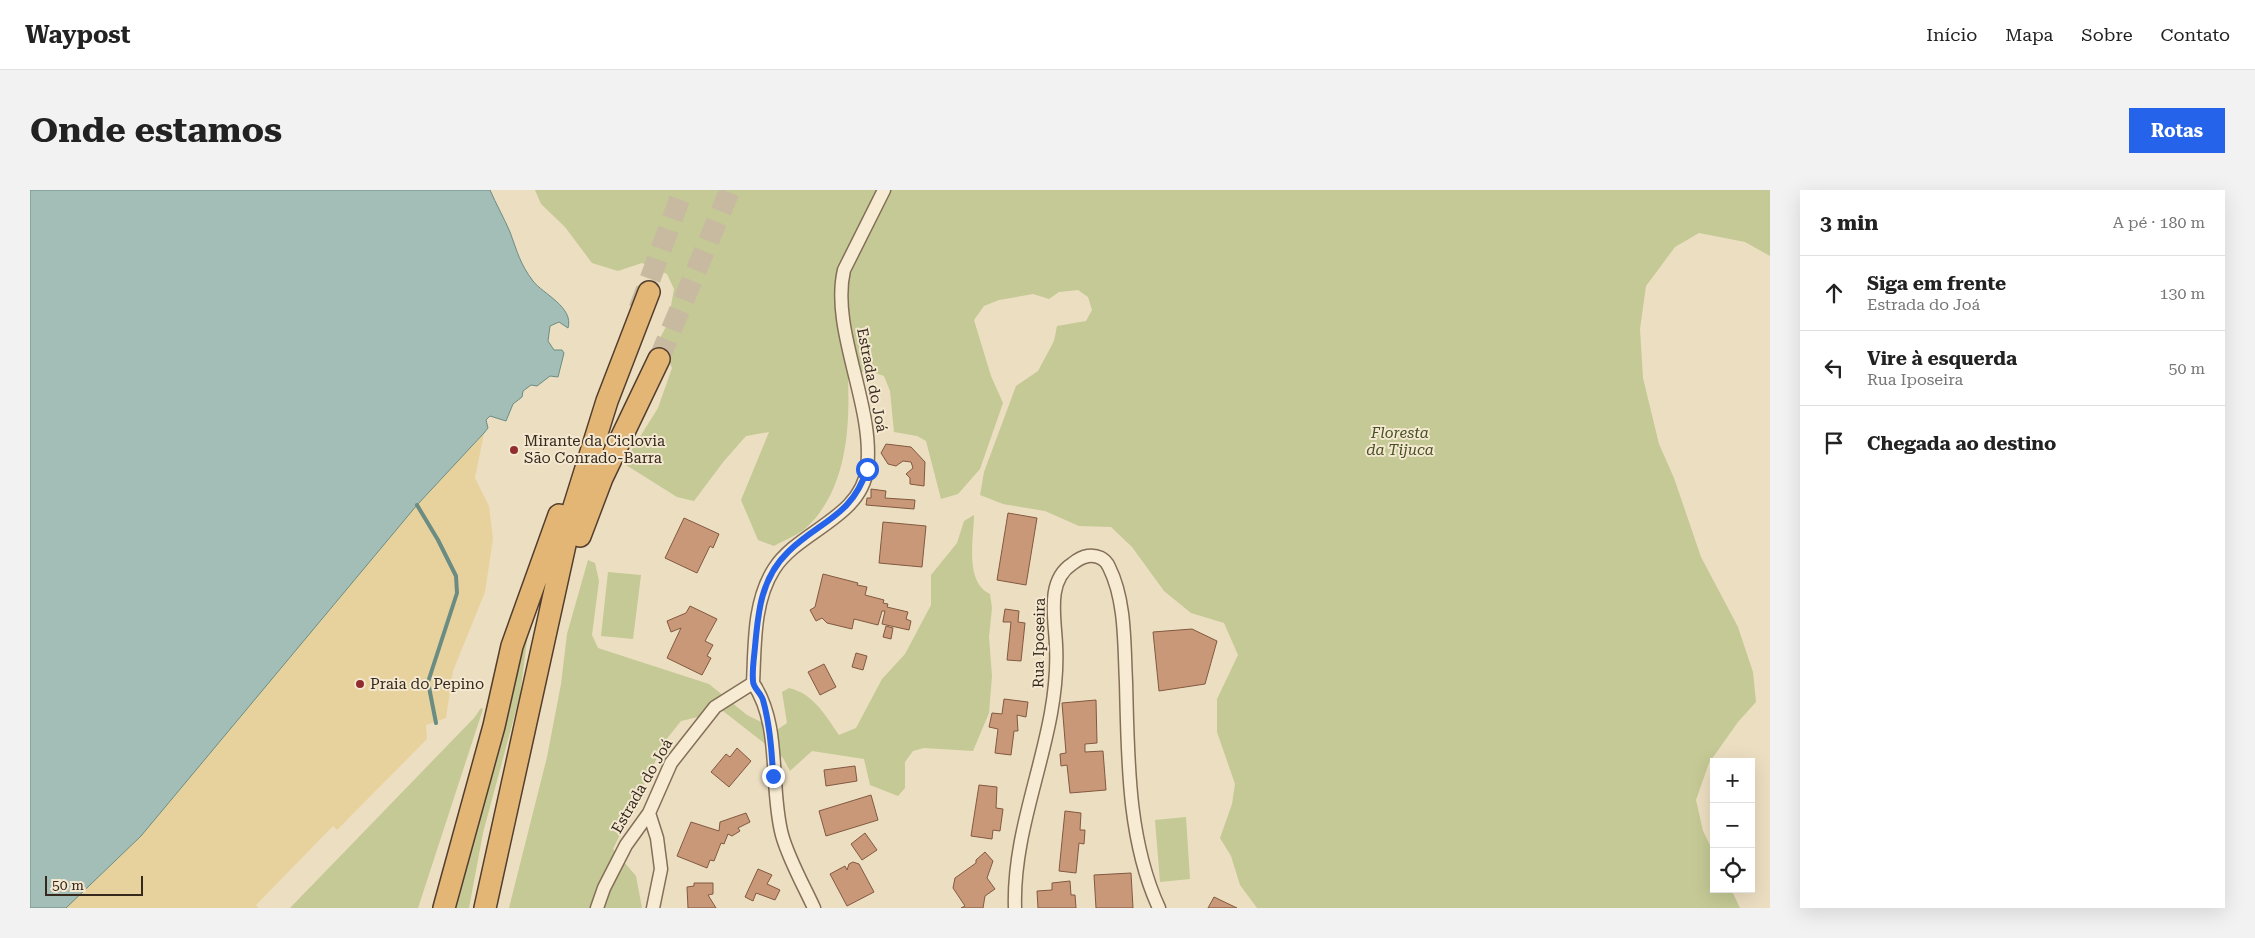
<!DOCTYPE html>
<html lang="pt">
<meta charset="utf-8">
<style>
:root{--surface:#fff;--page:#f2f2f2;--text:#222;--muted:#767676;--line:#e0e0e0;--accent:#2563eb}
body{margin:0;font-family:"Roboto Serif",serif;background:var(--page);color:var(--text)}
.controls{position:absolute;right:15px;bottom:15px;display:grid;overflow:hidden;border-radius:0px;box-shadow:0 5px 20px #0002}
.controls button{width:45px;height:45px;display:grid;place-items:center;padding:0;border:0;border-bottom:1px solid var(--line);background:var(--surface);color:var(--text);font:25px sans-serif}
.scale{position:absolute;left:15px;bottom:12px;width:98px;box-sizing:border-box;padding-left:5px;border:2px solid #35281d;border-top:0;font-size:14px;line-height:18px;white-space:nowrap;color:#35281d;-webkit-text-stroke:4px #f4e8d0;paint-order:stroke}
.stop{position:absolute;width:15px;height:15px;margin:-11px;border:4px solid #2563eb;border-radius:50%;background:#fff}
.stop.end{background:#2563eb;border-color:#fff;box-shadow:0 1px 5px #0008}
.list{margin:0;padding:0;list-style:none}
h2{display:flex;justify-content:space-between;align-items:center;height:65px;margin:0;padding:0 20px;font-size:21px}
h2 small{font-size:16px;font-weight:400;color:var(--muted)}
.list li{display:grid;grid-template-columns:32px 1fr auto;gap:15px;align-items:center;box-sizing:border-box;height:75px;padding:0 20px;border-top:1px solid var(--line)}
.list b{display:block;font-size:19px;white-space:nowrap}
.list p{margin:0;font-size:16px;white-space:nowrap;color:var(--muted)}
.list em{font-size:16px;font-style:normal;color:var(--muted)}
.icon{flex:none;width:28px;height:28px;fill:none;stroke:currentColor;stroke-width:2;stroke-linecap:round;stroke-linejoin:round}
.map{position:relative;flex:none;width:1740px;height:718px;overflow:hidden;border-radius:0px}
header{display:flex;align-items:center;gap:30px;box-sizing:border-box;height:70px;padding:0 25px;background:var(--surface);border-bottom:1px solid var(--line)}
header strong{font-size:24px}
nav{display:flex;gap:28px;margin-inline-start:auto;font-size:18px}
.intro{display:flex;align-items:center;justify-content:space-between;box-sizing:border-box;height:120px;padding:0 30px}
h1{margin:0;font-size:35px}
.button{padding:12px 22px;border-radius:0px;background:var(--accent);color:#fff;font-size:18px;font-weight:700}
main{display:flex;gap:30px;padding:0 30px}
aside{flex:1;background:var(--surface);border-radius:0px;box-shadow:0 5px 20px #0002}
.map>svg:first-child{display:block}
</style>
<header>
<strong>Waypost</strong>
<nav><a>Início</a><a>Mapa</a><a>Sobre</a><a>Contato</a></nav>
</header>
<div class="intro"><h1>Onde estamos</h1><a class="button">Rotas</a></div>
<main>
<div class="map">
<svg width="1740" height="718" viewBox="0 0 1740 718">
<rect width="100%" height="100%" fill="#ecdec1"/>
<path fill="#c4c995" d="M505,0h1235v66l-25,-14 -46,-9 -24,14 -29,39 -6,43 3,49 16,66 15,34 27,79 37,70 15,45 3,30 -18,20 -29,41 -13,37 7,31 11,22v36h17l9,19h-483l-17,-23 -9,-29 -11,-18 12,-34 3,-20 -18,-52v-33l21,-44 -14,-32 -33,-10 -27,-22 -32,-44 -21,-20 -32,-1 -34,-15 -42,-7 -23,-9 4,-23 32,-86 22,-15 16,-30 3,-15 29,-5 6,-11 -4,-13 -10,-7 -19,2 -10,7 -16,-5 -34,6 -15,6 -10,14 17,56 12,27 -23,66 -22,25 -17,5 -15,-58 -9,-5 -23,-4 -4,-41 -6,-15c-18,-7 -20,-7 -36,4 2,50 -2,110 -41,147 -8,8 -23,13 -33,19l-16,-6 -17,-40 28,-68 -23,4 -22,25 -30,40 -17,-4 -51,-32 2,-9 30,-48 14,-40 -12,-30 8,-15 6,-34 -7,-15 -25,-11 -24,8 -26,-8 -27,-36 -24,-23z
M944,325c0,23 -10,67 16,79l2,14 -3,29 3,39 -3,37 -16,38 -49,-3 -11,3 -8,11v26l-7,8 -28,-11 -6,-26 -52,-8 -22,20 -7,-13 -60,-47 -42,10 -16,20 -52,108 23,27 6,32h-133l38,-151 14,-73 6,-50 21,-74 7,3 4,18 -7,54 6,13 111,36 38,31 30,15 10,-7 -5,-31 7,-4c25,6 36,27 50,47l17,-7 26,-49 23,-25 26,-49v-30l26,-32 7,-22z
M578,382l33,3 -8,64 -32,-3z
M498,443l-8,62 -37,138 -14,75h-19z
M451,518l2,1 -65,199h-128l184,-190z
M1156,627l4,62 -30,3 -5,-62z"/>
<path fill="#e7d29e" d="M454,243l-9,45 14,28 4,33 -8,53 -32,79 -7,47 -20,7 1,14 -90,91 -4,-4 -77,79 3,3h-193l75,-72 276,-331z"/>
<path fill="#a3beb6" stroke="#6b8c83" d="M0,0h460c6,14 14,28 20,42 7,19 10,32 23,49 10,13 41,26 35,47l-9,-6 -9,4 -2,15 6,9h8l2,3 -6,24 -8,-1 -13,10 -6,-1 -8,6 -1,6 -9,7 -7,17 -16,-5 -4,4 2,8 -4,5 -67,72 -276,331 -75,72h-36z"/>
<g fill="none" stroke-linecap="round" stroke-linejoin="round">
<path stroke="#6b8c83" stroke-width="4" d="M387,315l21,35 18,36 1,17 -29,89 8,41"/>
</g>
<path fill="#c99878" stroke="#825940" d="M856,254l25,3 14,15 -1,24 -14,-2v-6l-4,-4 7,-6 -2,-6 -8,-1 -7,5 -8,-2 -7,-11z
M841,299l15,2 -1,7 30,2 -1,9 -48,-4 1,-7h4z
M978,323l29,5 -11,67 -29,-5z
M654,328l35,16 -6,14 -3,-2 -13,27 -32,-15z
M853,332l43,4 -4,41 -43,-4z
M793,384l35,9 -1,2 10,2 -2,8 19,5 -1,3 5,1 -1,3 21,5 -2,7 5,2 -2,9 -27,-6 3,-13h-3l-4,14 -24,-6 -2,10 -25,-6 -5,-5 -6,3 -6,-11 5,-3z
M660,416l27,13 -12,22 8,4 -6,11 4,2 -9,17 -35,-17 14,-30 -10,4 -4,-11 19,-8z
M975,419l14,2 -1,11 7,1 -4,38 -14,-1 4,-38h-8z
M856,436l7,2 -2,11 -8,-2z
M1162,439l25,12 -12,43 -46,7 -6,-59z
M826,463l11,3 -4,14 -11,-3z
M794,474l12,23 -16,8 -12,-23z
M974,509l24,3 -2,15 -9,-2 1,16h-4l-3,24 -16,-2 3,-24 -9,-2 3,-14 10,1z
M1066,510l1,43 -12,1v8l18,-1 3,39 -36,3 -3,-28 -6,1 -1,-12 6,-1 -4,-50z
M707,558l14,13 -22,26 -18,-15 15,-18 4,3z
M825,576l2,15 -31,5 -2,-16z
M949,595l18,2 -1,21 7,1 -3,22 -7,-1 -1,9 -21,-3z
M841,605l7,25 -52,16 -7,-25z
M1035,621l16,2 -1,17h5l-1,14 -5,-1 -3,30 -17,-2z
M716,623l4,9 -12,6 2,3 -8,5 -4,-2 -4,10 -3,-1 -7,18 -4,-1 -3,8 -30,-12 14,-34 28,9 1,-9z
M835,643l12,17 -15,10 -11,-16z
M955,662l8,9 -6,17 8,11 -10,7 -2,12h-22l4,-2 -12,-18 2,-10 21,-15v-3z
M823,672l6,2 15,28 -27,14 -17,-32 15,-8 2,4 2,-6z
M728,679l14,6 -5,9 13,6 -5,10 -19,-7 -3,8 -8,-4z
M1101,683l2,35h-37l-2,-33z
M1040,691l1,14h4l1,13h-38l-1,-17 15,-1v-7z
M664,693h19v11l-5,1 8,13h-28l-1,-21 7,-1z
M1184,707l23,11h-29z"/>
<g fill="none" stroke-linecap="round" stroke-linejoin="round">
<path stroke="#c7baa0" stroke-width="21" stroke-dasharray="21 11" stroke-linecap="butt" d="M609,119l44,-119
M629,169l71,-169"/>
<g stroke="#846f59" stroke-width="15">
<path id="minor" d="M723,493c29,43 16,103 29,152 7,25 21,49 32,73
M619,623l8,25 4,31 -8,39
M567,718l7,-20 22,-43 23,-32 22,-50 44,-56 38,-24c2,-38 0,-81 21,-114 24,-38 87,-51 93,-100 8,-63 -37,-139 -23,-199l40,-80
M985,718c-3,-90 46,-173 41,-263 -1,-27 -10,-64 16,-81 5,-4 9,-7 16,-8 9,-1 17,2 21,11 17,34 15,78 17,115 2,74 1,157 33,226"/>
</g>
<g stroke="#523e2e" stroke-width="24">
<path id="trunk" d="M550,346l22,-58 57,-119
M414,718l50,-182 18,-80 47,-131
M455,718l87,-395 35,-112 42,-109"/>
</g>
<use href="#minor" stroke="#f7ecd3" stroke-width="12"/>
<use href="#trunk" stroke="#e4b676" stroke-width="21"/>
</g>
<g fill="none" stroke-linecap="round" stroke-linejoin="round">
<path stroke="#2563eb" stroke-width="6" d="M743,586c-1,-25 -3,-51 -10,-76 -2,-7 -10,-12 -10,-19 -1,-11 1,-23 2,-34 3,-35 6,-69 33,-95 31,-31 64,-35 79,-83"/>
</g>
<g fill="#912c2f" stroke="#f4e8d0" stroke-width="2">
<circle cx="484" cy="260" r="5"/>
<circle cx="330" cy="494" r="5"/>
</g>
<g text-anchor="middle" stroke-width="4" stroke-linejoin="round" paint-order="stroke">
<g font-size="15" fill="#35281d" stroke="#f4e8d0">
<text transform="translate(842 190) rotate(79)" y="5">Estrada do Joá</text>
<text transform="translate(1009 453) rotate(-89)" y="5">Rua Iposeira</text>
<text transform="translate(612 596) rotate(-60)" y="5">Estrada do Joá</text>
</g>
<g font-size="15" font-style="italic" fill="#465024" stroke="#f4e8d0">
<text x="1370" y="248">Floresta<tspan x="1370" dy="17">da Tijuca</tspan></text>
</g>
<g font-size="15" fill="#35281d" stroke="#f4e8d0" text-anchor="start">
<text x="494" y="256">Mirante da Ciclovia<tspan x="494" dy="17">São Conrado-Barra</tspan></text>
<text x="340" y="499">Praia do Pepino</text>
</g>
</g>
</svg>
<div class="controls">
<button>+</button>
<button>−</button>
<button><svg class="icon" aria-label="locate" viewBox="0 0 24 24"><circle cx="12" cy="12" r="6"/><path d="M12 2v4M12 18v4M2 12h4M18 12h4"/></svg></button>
</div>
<div class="scale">50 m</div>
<div class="stop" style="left:837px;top:279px"></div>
<div class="stop end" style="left:743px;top:586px"></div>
</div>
<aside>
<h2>3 min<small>A pé · 180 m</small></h2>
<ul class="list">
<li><svg class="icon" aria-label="ahead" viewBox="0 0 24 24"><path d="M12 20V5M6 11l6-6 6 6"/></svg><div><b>Siga em frente</b><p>Estrada do Joá</p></div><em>130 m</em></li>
<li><svg class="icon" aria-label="left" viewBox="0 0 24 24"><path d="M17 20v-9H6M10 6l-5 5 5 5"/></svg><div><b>Vire à esquerda</b><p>Rua Iposeira</p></div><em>50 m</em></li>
<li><svg class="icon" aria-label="arrive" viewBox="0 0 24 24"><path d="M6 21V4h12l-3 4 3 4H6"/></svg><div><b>Chegada ao destino</b></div></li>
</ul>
</aside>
</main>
